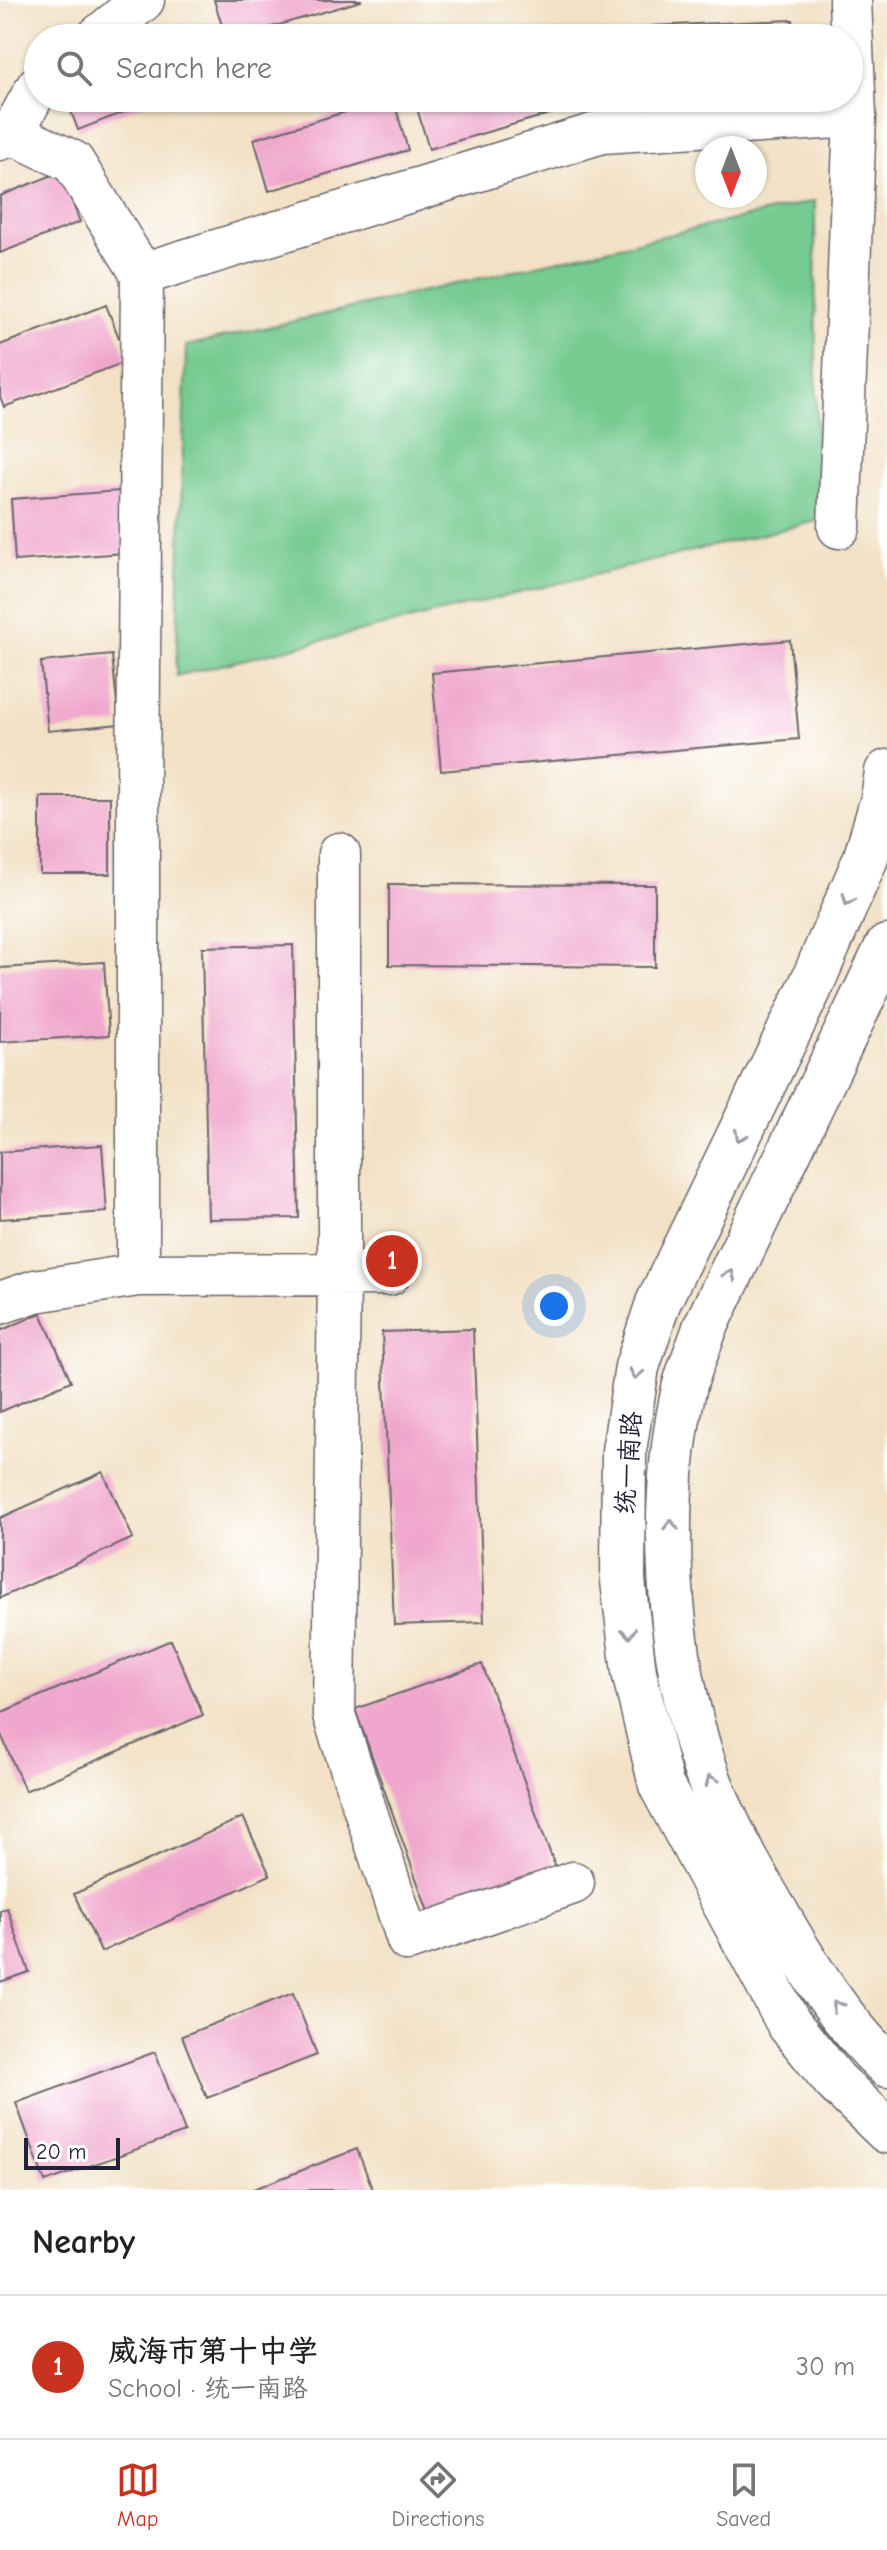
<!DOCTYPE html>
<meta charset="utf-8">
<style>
:root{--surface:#fff;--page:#f2f2f2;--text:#222;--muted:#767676;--line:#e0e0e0;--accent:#c8321e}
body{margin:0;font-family:"Comic Neue","LXGW WenKai TC",sans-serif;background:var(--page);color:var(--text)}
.compass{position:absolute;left:695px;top:136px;width:72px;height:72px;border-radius:50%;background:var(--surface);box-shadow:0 2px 6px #0004;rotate:180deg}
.scale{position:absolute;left:24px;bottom:20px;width:96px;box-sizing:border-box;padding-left:8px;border:4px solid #22223b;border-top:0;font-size:22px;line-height:28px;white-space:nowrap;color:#22223b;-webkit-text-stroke:6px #fff;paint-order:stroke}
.you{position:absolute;left:554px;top:1306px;width:28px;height:28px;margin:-20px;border:6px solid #fff;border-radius:50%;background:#1a73e8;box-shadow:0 0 0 12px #1a73e833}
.badge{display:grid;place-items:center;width:52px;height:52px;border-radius:50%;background:var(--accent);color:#fff;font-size:26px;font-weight:700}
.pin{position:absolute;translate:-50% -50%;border:4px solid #fff;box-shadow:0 2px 8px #0006}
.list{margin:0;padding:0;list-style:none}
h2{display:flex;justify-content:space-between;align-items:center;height:104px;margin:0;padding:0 32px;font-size:34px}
h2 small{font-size:26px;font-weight:400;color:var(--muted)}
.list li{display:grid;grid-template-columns:52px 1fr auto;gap:24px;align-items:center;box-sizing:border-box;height:144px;padding:0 32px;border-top:2px solid var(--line)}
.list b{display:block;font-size:30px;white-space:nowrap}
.list p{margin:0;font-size:26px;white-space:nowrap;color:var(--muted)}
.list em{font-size:26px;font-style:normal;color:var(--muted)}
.icon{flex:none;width:44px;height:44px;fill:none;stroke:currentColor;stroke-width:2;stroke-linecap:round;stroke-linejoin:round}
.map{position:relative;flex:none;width:887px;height:2190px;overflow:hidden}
.search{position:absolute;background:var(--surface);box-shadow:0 2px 6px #0004;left:24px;right:24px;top:24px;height:88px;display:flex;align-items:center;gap:20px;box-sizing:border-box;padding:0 28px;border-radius:44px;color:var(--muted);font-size:30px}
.sheet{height:248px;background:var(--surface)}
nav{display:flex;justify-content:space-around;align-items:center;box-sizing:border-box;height:112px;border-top:2px solid var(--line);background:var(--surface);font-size:22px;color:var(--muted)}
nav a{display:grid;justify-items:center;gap:4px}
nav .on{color:var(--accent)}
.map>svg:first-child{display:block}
</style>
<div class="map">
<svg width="887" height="2190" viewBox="0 0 887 2190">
<rect width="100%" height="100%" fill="#fff"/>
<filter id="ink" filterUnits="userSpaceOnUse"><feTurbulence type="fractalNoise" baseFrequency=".0125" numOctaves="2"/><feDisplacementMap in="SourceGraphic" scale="16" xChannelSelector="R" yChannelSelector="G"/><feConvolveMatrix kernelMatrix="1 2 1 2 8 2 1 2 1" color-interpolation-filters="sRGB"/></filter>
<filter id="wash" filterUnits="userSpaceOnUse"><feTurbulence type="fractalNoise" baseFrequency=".006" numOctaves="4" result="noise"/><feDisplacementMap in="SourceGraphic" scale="32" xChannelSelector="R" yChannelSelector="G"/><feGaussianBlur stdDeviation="1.8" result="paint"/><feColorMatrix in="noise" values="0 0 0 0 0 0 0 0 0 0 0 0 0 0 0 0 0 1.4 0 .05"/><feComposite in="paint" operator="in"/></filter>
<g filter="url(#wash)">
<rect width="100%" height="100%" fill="#f2e1c5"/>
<path fill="#76cb90" stroke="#4c7666" stroke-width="2" d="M815,201l2,320 -641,155 10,-330z"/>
<g id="blocks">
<path fill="#f0a7cd" d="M214,0h147v1l-127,37h-8z
M793,20l1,18h-141l-1,-12z
M66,98h94l-82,32z
M393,98l15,52 -139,41 -15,-52z
M414,98h187v1l-172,50z
M60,172l20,50 -80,31v-57z
M106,305l22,56 -124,46 -4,-11v-51z
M119,491l5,62 -109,8 -4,-62z
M790,640l9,99 -358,32 -9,-98z
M112,655l7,69 -71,7 -7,-69z
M40,797h70v77h-70z
M389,884l266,1v82l-266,-2z
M293,945l6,273 -91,1 -6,-272z
M104,962l5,73 -109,7v-74z
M102,1145l5,67 -107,7v-67z
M41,1313l30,68 -71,31v-81z
M473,1329l11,293 -90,3 -12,-293z
M103,1472l30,66 -133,60v-80z
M171,1640l32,75 -178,76 -25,-59v-19z
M482,1664l75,208 -127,45 -75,-208z
M243,1817l27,58 -169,77 -27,-58z
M7,1908l22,64 -29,10v-72z
M293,1993l24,62 -110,43 -25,-62z
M155,2052l30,80 -140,50 -29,-79z
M357,2149l16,41h-122z"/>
</g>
</g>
<g filter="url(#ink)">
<use href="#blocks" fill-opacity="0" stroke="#6b656b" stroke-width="2"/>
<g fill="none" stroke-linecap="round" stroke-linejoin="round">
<g stroke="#6b656b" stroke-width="45">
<path id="minor" d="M97,38l46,-38
M12,133l26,-47
M0,139l12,-6 61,29 69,112 -4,520v481l-103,16 -35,12
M142,274l460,-142 253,-16
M839,527l16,-411 -5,-116
M339,854v420l-5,441 74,225 165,-57
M138,1275l251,-1"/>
</g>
<g stroke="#6b656b" stroke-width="47">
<path id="major" d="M887,772l-4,27 -18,61 -56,130 -151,313 -21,64 -13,84 -1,130 11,91 27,113 128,239 46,57 52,50
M887,947l-182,381c-6,19 -15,38 -20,57 -28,116 -18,270 20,383 17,51 45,100 72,146 31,54 65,109 110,151"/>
</g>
<use href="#minor" stroke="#fff" stroke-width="42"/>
<use href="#major" stroke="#fff" stroke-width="44"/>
</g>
<defs><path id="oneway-chevron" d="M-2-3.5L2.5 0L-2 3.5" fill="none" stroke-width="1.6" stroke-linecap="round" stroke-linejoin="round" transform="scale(2)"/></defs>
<g stroke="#9c9ca7">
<use href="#oneway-chevron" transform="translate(848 900) rotate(113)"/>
<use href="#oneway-chevron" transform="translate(740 1136) rotate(116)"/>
<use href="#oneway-chevron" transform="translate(730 1275) rotate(-65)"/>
<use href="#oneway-chevron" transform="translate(636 1374) rotate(101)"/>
<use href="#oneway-chevron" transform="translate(671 1525) rotate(-89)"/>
<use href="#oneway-chevron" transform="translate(629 1633) rotate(84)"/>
<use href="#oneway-chevron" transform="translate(711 1780) rotate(-114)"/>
<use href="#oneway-chevron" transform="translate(837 2006) rotate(-128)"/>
</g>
</g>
<g text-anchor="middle" stroke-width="8" stroke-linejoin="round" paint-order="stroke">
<g font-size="26" fill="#22223b" stroke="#fff">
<text transform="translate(628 1463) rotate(-86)" y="9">统一南路</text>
</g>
</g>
</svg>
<svg class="compass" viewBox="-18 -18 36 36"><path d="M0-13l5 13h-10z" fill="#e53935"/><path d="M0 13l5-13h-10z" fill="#767676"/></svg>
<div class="scale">20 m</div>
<div class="you"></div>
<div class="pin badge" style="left:392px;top:1261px">1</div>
<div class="search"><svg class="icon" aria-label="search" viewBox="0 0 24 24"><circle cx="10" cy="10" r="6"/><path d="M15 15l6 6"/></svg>Search here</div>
</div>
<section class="sheet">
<h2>Nearby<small></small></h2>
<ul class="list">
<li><span class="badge">1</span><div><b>威海市第十中学</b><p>School · 统一南路</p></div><em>30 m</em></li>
</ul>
</section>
<nav>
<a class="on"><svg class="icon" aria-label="map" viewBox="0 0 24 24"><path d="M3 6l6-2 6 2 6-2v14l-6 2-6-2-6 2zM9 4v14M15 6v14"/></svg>Map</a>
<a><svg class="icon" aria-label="directions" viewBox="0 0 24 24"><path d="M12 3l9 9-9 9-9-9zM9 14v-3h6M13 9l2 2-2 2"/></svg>Directions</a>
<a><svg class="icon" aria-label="saved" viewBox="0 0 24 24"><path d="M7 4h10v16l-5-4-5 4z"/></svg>Saved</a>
</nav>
